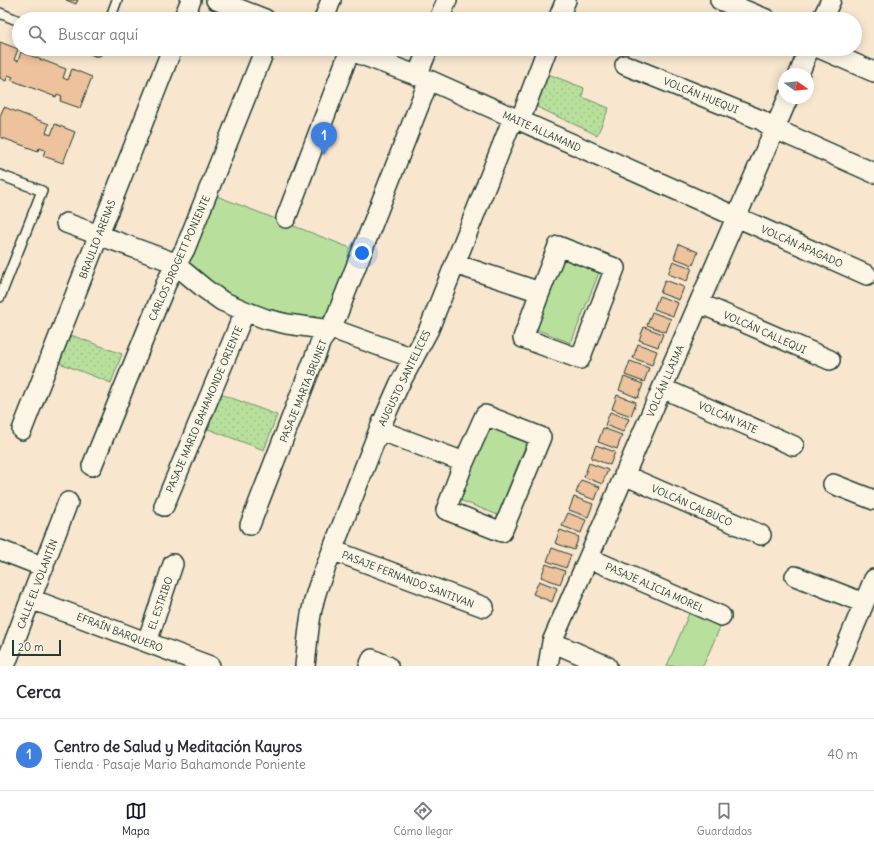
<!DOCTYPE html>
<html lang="es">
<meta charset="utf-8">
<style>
:root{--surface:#fff;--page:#f7f7f7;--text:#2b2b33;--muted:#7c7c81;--line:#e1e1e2;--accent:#111827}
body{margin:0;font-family:Delius,sans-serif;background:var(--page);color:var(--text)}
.compass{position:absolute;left:778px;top:68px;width:36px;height:36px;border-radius:50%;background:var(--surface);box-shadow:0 2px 10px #0003;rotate:104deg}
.scale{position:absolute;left:12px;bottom:10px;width:49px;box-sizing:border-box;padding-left:4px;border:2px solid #1f3d34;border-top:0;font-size:11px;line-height:14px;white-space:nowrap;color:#1f3d34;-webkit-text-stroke:3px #fcf5e5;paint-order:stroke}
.you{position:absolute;left:362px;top:253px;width:14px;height:14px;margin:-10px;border:3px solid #fff;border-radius:50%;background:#1a73e8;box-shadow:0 0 0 6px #1a73e833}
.badge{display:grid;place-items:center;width:26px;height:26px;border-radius:50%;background:var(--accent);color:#fff;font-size:13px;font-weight:700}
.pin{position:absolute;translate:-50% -33px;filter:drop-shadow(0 1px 2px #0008)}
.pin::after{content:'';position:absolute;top:21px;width:14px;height:12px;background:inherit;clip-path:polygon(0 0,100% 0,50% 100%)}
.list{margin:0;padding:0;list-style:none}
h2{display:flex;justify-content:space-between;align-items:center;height:52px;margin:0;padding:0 16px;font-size:17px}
h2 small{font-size:13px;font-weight:400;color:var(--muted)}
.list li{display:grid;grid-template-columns:26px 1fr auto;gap:12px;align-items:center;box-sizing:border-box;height:72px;padding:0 16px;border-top:1px solid var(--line)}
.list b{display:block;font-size:15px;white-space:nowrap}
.list p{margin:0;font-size:13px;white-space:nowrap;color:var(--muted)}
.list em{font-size:13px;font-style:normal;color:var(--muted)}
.icon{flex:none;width:22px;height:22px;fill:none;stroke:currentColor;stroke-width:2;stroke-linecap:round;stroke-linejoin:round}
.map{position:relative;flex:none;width:874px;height:666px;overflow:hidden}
.search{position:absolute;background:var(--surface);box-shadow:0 2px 10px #0003;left:12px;right:12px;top:12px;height:44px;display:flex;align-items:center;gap:10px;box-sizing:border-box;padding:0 14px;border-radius:22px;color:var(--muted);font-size:15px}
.sheet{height:124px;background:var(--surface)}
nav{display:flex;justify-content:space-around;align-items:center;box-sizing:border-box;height:56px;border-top:1px solid var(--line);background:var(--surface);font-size:11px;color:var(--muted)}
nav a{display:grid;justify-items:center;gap:2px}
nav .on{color:var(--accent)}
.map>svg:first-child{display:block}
</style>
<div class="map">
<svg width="874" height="666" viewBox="0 0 874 666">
<defs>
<pattern id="grass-dots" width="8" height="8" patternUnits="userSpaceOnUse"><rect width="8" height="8" fill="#b8e09c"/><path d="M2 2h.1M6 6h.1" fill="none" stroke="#9ec187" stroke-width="1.8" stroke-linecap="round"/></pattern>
</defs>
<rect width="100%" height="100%" fill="#f8e6cf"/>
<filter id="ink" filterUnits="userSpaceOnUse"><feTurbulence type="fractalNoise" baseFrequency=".025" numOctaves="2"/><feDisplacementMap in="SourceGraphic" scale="8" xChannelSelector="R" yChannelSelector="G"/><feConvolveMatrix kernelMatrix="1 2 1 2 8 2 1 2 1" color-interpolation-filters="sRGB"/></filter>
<g filter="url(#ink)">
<path fill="url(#grass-dots)" stroke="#6c8e68" d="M548,74l36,14 -2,9 27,11 -12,27 -64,-30z
M68,334l54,20 -11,29 -54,-21z
M221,394l56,21 -13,35 -56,-21z"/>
<path fill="#b8e09c" stroke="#6c8e68" d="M214,195l139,54 -26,68 -28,-1 -51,-12 -32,-17 -30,-25z
M562,255l38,15 -29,73 -38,-15z
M488,421l41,16 -31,78 -41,-16z
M690,611l31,14 -18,41h-36z"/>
<path fill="#edc29c" stroke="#1f3d34" d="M66,0h12l-2,4z
M0,42l18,7 -4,11 4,1 3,-9 45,17 -3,9 5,2 4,-11 20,8 -12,31 -20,-7 2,-5 -5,-2 -1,3 -45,-17 2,-3 -5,-2 -2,6 -6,-3z
M4,107l45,17 -3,9 5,2 4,-11 20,8 -12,31 -20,-7 2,-6 -6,-2 -1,3 -38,-14v-21z
M679,244l19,8 -5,13 -19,-7z
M673,261l19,7 -5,13 -19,-7z
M665,280l19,7 -5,13 -19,-7z
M659,296l19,7 -5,13 -19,-7z
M652,312l19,7 -5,13 -19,-7z
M644,327l19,7 -5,13 -19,-7z
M638,344l19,7 -5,14 -19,-7z
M630,361l19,7 -5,14 -19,-7z
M624,377l19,7 -5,14 -19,-8z
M617,395l19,7 -5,14 -19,-7z
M610,412l19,7 -6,13 -18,-7z
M603,428l19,7 -5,14 -19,-7z
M596,445l19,7 -5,13 -19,-7z
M589,463l19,7 -6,14 -18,-7z
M581,480l19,7 -5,13 -19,-7z
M574,497l19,7 -5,13 -19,-7z
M568,513l18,7 -5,13 -19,-7z
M560,530l19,7 -5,13 -19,-7z
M552,548l19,7 -5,13 -19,-7z
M546,564l19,7 -5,13 -19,-7z
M539,581l18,7 -5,14 -19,-8z"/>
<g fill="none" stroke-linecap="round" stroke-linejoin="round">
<g stroke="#1f3d34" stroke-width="12">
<path id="lane" d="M0,13l19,8
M110,19l7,-19
M92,49l5,2 1,-2
M0,175l42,16 -42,106"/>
</g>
<g stroke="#1f3d34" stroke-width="22">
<path id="street" d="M216,0l49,19
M720,0l46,19
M183,19l8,-19
M324,19l7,-19
M439,19l8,-19
M558,19l8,-19
M822,19l9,-19
M346,49l83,31 438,195
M821,49l53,23
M625,65l136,55 14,9 99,44
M799,74l10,-25
M417,76l11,-27
M520,121l27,-72
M286,218l64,-168
M66,223l101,37 9,5 29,24 17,12 23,10 21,8 21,5 51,7 75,27
M455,264l85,28 -17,46 57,21 35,-91 -57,-22 -18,46
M699,303l131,57
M662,388l132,58
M22,430l150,-381
M379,430l85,32 -18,48 56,22 39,-95 -56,-22 -21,47
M92,466l76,-187 17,-30 80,-200
M624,475l137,60
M833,484l41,16
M164,506l81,-195
M250,525l71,-184 9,-12 7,-14 92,-235
M0,550l44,17
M332,550l152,57
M589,558l132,58
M795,576l69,27
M31,599l179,67
M147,642l26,-78
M552,642l55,24
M5,666l63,-164
M305,666c3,-27 4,-53 13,-79l61,-157 20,-45 30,-56 84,-211
M369,666l3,-7 16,7
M548,666l4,-24 236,-544
M838,666l36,-87"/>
</g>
<use href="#lane" stroke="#fcf5e5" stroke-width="9"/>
<use href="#street" stroke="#fcf5e5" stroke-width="19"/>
</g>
</g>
<g text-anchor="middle" stroke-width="3.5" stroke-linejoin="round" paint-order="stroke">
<g font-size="10" fill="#1f3d34" stroke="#fcf5e5">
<text transform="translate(701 95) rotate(22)" y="4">VOLCÁN HUEQUI</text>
<text transform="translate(542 131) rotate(24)" y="4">MAITE ALLAMAND</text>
<text transform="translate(97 239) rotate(-69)" y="4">BRAULIO ARENAS</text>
<text transform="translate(802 246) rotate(24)" y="4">VOLCÁN APAGADO</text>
<text transform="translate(179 258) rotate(-66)" y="4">CARLOS DROGETT PONIENTE</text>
<text transform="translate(765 332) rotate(24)" y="4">VOLCÁN CALLEQUI</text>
<text transform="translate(404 378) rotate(-64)" y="4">AUGUSTO SANTELICES</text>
<text transform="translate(665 381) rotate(-66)" y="4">VOLCÁN LLAIMA</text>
<text transform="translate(303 391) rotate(-68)" y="4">PASAJE MARTA BRUNET</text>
<text transform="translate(204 409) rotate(-67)" y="4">PASAJE MARIO BAHAMONDE ORIENTE</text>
<text transform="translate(728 417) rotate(24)" y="4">VOLCÁN YATE</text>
<text transform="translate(692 505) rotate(24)" y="4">VOLCÁN CALBUCO</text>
<text transform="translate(408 579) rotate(21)" y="4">PASAJE FERNANDO SANTIVAN</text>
<text transform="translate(37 584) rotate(-69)" y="4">CALLE EL VOLANTÍN</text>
<text transform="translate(655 587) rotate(24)" y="4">PASAJE ALICIA MOREL</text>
<text transform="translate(160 603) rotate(-71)" y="4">EL ESTRIBO</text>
<text transform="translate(120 632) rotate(21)" y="4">EFRAÍN BARQUERO</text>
</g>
</g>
</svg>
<svg class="compass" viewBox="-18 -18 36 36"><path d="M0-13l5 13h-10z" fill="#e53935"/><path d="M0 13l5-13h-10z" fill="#7c7c81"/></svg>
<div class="scale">20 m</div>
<div class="you"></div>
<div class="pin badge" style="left:324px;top:155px;background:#3f7fe0">1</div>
<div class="search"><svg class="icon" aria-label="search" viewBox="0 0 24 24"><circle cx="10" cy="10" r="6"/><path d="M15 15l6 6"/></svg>Buscar aquí</div>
</div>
<section class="sheet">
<h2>Cerca<small></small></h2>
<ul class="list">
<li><span class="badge" style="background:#3f7fe0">1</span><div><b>Centro de Salud y Meditación Kayros</b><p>Tienda · Pasaje Mario Bahamonde Poniente</p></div><em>40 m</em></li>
</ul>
</section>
<nav>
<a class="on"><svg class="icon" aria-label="map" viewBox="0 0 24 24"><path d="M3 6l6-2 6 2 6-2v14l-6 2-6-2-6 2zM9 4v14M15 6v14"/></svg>Mapa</a>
<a><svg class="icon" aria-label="directions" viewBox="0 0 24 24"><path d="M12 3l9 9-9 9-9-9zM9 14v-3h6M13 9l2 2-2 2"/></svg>Cómo llegar</a>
<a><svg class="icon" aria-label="saved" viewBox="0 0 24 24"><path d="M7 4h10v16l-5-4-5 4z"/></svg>Guardados</a>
</nav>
